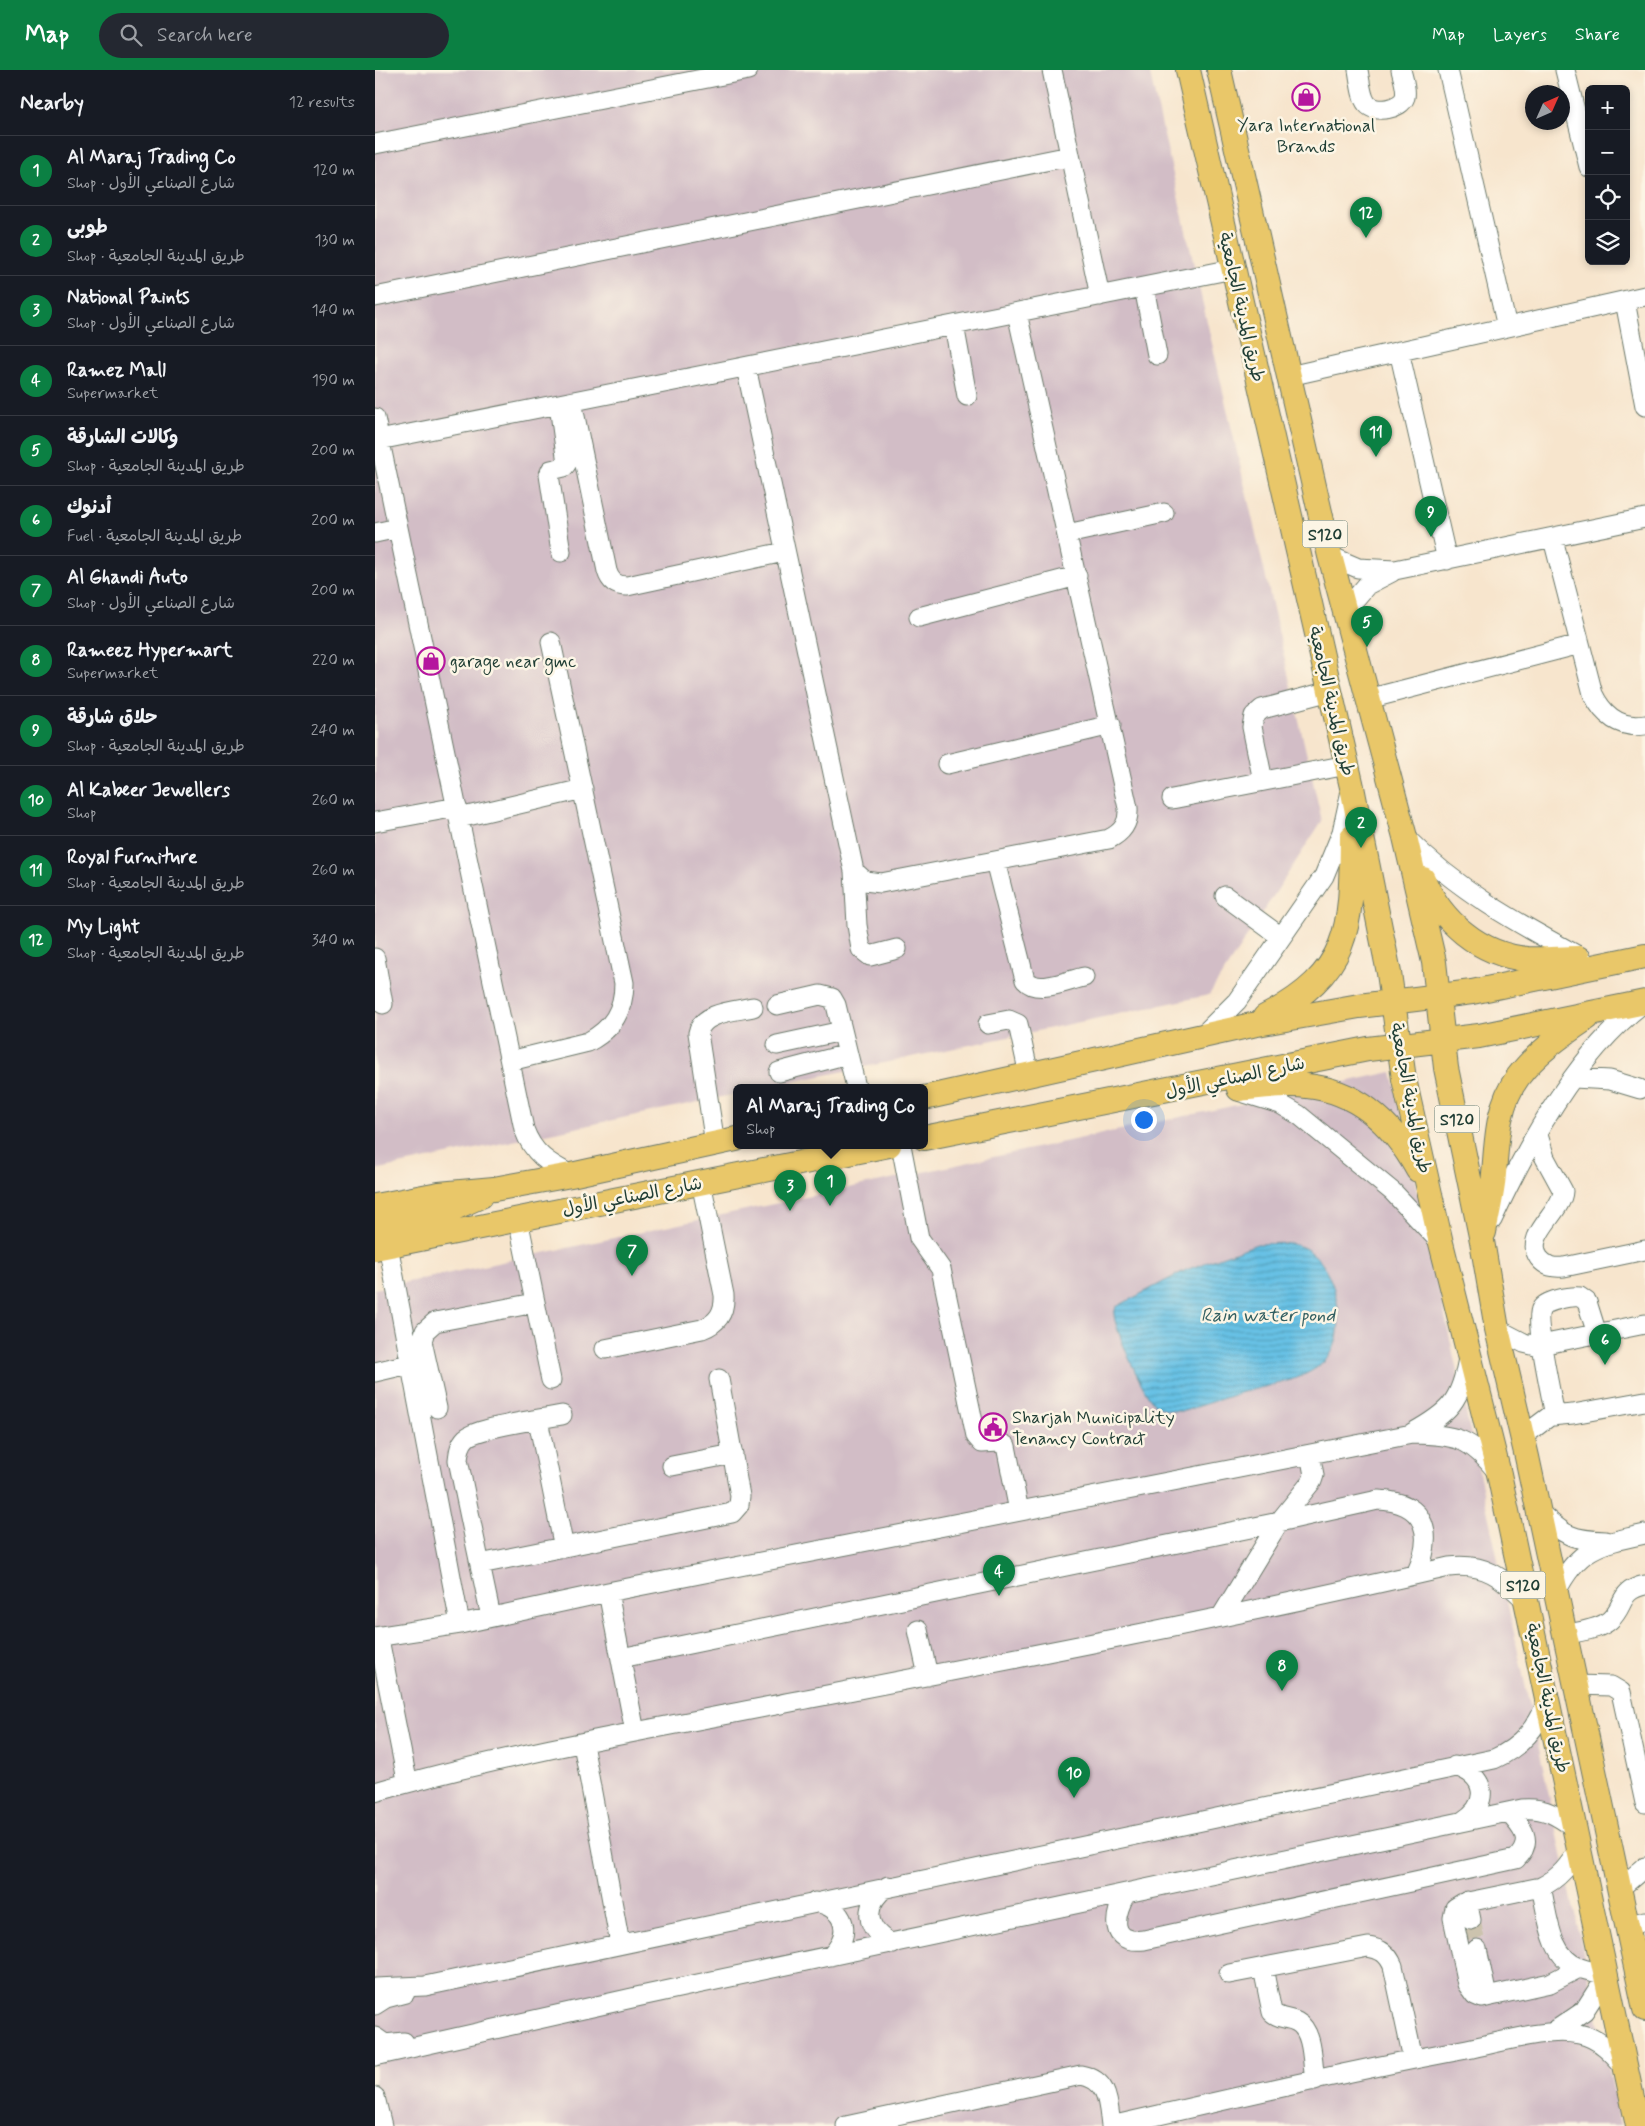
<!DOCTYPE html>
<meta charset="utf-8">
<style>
:root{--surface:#171b24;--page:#242831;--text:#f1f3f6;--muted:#9ea1a6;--line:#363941;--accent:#0b8043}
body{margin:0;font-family:Mynerve,"Playpen Sans Arabic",sans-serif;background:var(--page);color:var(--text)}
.controls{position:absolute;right:15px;top:15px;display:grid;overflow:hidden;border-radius:8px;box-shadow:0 2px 8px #0003}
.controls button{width:45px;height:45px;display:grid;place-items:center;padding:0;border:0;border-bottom:1px solid var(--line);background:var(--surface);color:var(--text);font:25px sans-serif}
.compass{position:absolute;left:1150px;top:15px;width:45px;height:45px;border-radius:50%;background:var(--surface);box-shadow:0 2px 8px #0003;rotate:45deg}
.you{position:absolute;left:768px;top:1049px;width:18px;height:18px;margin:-12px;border:4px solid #fff;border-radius:50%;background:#1a73e8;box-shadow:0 0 0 8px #1a73e833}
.badge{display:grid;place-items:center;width:32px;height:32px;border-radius:50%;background:var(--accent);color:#fff;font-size:16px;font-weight:700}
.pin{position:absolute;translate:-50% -41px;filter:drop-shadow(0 1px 2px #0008)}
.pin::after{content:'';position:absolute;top:26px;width:18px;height:15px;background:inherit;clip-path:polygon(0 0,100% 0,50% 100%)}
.popup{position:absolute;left:358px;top:1014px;width:195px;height:65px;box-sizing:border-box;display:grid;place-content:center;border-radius:8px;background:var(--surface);filter:drop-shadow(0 1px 4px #0005);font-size:16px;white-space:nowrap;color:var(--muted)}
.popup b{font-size:19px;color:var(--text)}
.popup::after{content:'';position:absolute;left:50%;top:100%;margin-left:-10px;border:10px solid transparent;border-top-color:var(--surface)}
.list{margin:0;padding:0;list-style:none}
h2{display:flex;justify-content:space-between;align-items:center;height:65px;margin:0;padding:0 20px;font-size:21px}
h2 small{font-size:16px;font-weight:400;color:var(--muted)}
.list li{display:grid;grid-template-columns:32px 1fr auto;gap:15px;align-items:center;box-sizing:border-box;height:70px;padding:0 20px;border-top:1px solid var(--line)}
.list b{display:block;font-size:19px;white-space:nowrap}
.list p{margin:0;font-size:16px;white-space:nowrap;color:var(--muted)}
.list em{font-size:16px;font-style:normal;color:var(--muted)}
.icon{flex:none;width:28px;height:28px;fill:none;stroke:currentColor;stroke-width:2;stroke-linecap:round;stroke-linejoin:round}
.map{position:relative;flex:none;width:1270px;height:2056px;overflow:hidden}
header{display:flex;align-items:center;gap:30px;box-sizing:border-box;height:70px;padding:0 25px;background:var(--accent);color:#fff}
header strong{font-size:24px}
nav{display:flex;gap:28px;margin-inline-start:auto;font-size:18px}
.search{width:350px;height:45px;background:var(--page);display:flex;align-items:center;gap:12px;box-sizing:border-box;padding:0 18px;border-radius:28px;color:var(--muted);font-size:19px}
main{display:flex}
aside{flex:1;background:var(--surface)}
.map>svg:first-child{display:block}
</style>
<header>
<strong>Map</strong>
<div class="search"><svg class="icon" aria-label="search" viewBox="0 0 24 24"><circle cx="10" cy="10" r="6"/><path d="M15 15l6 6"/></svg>Search here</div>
<nav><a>Map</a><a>Layers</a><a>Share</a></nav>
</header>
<main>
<aside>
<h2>Nearby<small>12 results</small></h2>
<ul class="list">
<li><span class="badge">1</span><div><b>Al Maraj Trading Co</b><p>Shop · شارع الصناعي الأول</p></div><em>120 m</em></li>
<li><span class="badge">2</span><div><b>طوبى</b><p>Shop · طريق المدينة الجامعية</p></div><em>130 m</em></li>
<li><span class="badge">3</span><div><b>National Paints</b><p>Shop · شارع الصناعي الأول</p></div><em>140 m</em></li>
<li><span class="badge">4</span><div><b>Ramez Mall</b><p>Supermarket</p></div><em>190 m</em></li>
<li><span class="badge">5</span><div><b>وكالات الشارقة</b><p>Shop · طريق المدينة الجامعية</p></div><em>200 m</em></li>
<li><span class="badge">6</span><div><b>أدنوك</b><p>Fuel · طريق المدينة الجامعية</p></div><em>200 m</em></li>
<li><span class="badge">7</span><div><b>Al Ghandi Auto</b><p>Shop · شارع الصناعي الأول</p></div><em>200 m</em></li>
<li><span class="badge">8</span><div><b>Rameez Hypermart</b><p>Supermarket</p></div><em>220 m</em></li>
<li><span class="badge">9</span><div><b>حلاق شارقة</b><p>Shop · طريق المدينة الجامعية</p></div><em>240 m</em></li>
<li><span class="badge">10</span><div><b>Al Kabeer Jewellers</b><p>Shop</p></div><em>260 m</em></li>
<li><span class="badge">11</span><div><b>Royal Furniture</b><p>Shop · طريق المدينة الجامعية</p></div><em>260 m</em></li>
<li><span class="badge">12</span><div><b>My Light</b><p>Shop · طريق المدينة الجامعية</p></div><em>340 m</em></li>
</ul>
</aside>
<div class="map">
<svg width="1270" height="2056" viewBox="0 0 1270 2056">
<defs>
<pattern id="water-rules" width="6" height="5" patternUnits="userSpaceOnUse" patternTransform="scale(1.25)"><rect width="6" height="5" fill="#67c1e5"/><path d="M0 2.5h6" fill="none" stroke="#549eba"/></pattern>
</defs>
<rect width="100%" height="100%" fill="#fcf5e5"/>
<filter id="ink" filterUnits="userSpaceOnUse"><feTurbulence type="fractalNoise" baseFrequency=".02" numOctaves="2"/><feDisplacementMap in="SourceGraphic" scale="10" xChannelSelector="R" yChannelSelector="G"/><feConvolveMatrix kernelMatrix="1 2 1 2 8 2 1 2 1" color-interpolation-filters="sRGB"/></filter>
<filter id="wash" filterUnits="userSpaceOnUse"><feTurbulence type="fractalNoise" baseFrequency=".0096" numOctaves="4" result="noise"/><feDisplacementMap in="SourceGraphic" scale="20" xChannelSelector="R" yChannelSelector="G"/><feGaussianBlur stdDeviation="1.12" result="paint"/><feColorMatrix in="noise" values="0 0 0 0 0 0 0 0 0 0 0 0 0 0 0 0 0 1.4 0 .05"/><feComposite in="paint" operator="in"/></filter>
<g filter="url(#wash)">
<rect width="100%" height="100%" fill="#f7e5cd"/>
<path fill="#d2bdc6" d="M0,0h774l173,751 -113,174 -441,92h-32v7l-361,76z
M1017,1002l229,1054h-1246v-837z"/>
<path fill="url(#water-rules)" stroke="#437f8c" d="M882,1174c19,0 40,-4 55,9 26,20 38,84 13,108 -21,20 -56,24 -82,31 -20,6 -39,13 -59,19 -11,0 -19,1 -29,-7 -11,-8 -41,-76 -41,-90 0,-2 2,-6 2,-7l70,-37z"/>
</g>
<g filter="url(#ink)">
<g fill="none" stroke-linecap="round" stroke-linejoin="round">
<path stroke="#ccc3ae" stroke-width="19" stroke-dasharray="19 9" stroke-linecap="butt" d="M1096,1850l6,29"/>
<g stroke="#6b786a" stroke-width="21">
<path id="minor" d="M677,0l48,226
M983,0c2,10 3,27 9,34 8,10 34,5 38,-7 2,-8 -2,-19 -4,-27
M1073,0l59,257
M1190,0l24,97
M0,74l373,-74
M769,217l13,68
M0,227l695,-141
M1250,231l20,105
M579,255l13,71
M1024,281l48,209
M371,297l108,504 11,10 16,2 228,-44c14,-7 20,-16 19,-31l-111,-495
M914,306l356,-80
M197,332l35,169c3,10 9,15 20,15l157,-34
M184,335l8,58 -3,4 -13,3 -2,5 12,77
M0,348l149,711c9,25 24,34 47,46
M4,370l854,-171
M0,463l23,-5
M692,464l97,-21
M1178,469l40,155c10,21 27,35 52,31
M955,486l28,12 37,2 250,-52
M969,542l23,-27 25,-13
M544,547l158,-41
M993,629l212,-55
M572,694l164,-39
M888,711l-11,-54 2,-11 8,-7 68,-18
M797,729l175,-34
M84,748l124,-29
M0,752l82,-15
M1030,767c52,53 112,86 177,121
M620,791l30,119c13,15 43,0 59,-3
M479,801l3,54 4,24 9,7 27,-7
M850,826l56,41
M0,888l8,46
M402,935l43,-10 12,3 4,7 20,82
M613,954l21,-4 9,4 11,51
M826,967l36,-36 87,-125 18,-44 9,-41
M402,975l65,-14
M135,991l78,-19c25,-13 36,-32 36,-59l-73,-341
M404,1002l69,-18
M1199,1008l36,2 30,9
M866,1022l39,12 19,11 94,77 48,51
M1163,1065l7,23 18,33c-1,22 -40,44 -24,67 7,9 15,10 25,9l81,-17
M340,1074l-17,-111c4,-21 37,-22 55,-26
M526,1075l18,93 22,31 35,167 6,7 17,-1 7,4 13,65
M143,1149l33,161
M1117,1150c35,-75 84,-165 150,-216
M13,1175l72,379
M1122,1259l27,14 12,3 109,-22
M230,1279l97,-20c16,-6 23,-17 22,-34l-23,-113
M0,1302l34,-8
M62,1338l-15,-67 3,-10 10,-9 100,-19
M1180,1346c-3,-18 -21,-96 -14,-107 5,-9 30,-13 39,-12l7,5 10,32
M163,1350l26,128
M1037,1363c38,-21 49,-32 56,-75
M1147,1367l28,-21 23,-2 72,-13
M297,1396l61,-12
M1163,1441c27,24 31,29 68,30
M105,1494l252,-51 7,-8 1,-9 -21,-117
M233,1522l27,140
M1181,1522c22,-44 42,-48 89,-58
M116,1547l-33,-157c1,-9 2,-16 8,-22 13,-11 77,-19 96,-23
M846,1547l58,-95 33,-41 2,-6 -4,-21
M543,1560l10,46
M1190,1565c14,-4 34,-5 45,-15 16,-15 8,-29 35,-35
M0,1567l85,-13 148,-32 804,-158c44,1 58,3 86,39
M5,1574l26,131
M246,1588l658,-136 99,-22c50,2 56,36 38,74
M1201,1615l35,1 10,6 24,111
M208,1674l37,200
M1080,1696c32,10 35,37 8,55
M0,1722c138,-40 280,-63 421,-91 218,-42 437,-84 653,-134 37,-4 53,10 77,34
M513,1816c-26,18 -24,44 5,58
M1166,1817c7,28 8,70 39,81 9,3 18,5 27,7l-23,36 -31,21
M1244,1819l26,-22
M751,1823c-12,22 -18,51 18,47l372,-81c19,-18 6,-32 -8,-47
M1092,1831l4,19
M440,1832c31,6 38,32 16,54
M1252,1856l18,-5
M1102,1879l10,48
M888,1898l9,44c8,8 16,5 25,10 17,9 15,42 18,59
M1204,1898l-29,15 -68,15 -7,-3 -8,-11 -14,-66 2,-10 8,-5 78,-16c19,-9 28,-22 39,-39
M854,1904l139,-27c13,2 20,7 25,19l20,93
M0,1918l50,-2 1069,-227c29,-13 42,-31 54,-59
M0,1935l11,-7 19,-5
M0,1967l10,7 19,-2
M0,1986l266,-60 881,-187c23,-2 36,7 54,20
M0,2027l7,29
M471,2056l235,-51c28,5 27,28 30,51
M736,2056c118,-27 237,-55 356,-77 32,-6 80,-22 112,-15 21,4 35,20 48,36"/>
</g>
<g stroke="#6b786a" stroke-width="26">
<path id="major" d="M813,0l164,717 37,186 15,106 37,164 58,231 139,652
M844,0l111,486 75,281 29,125 12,106 36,173 15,88 30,128 118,552
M1048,809c18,42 57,76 104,80 17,1 34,-1 51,-1
M890,947c88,-46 86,-91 87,-180
M864,1019c22,-2 46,-6 68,-3 52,5 87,40 111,84
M549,1028l328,-73 107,-19 113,-14 173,-36
M549,1068l444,-89 111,-13 166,-34
M0,1136l64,-12 55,-5 77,-14 165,-36
M0,1156l77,-17 29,-13
M1109,1162c3,-16 7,-32 9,-48 4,-36 2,-76 25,-107 18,-24 44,-42 69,-59
M0,1178l514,-103"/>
</g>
<use href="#minor" stroke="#fff" stroke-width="19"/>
<use href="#major" stroke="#e9c769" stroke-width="24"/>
</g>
</g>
<defs>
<g id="shop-ring" transform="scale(1.4375)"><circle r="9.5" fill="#fcf5e5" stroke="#b5179e" stroke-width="1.5"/><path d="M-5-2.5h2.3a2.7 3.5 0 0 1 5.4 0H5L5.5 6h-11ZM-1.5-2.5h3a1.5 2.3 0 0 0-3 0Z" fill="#b5179e"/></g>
<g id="civic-ring" transform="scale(1.4375)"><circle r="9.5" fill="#fcf5e5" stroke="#b5179e" stroke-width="1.5"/><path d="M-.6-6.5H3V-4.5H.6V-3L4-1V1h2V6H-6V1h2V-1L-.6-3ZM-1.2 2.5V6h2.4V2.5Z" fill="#b5179e"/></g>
</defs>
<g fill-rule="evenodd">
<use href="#shop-ring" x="931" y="27"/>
<use href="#shop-ring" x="56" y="591"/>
<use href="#civic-ring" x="618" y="1357"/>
</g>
<g text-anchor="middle" stroke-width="5" stroke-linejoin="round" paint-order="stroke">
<g fill="#fcf5e5" stroke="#617469" stroke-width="1">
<rect x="927.5" y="450.5" width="45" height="27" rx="4"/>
<rect x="1059.5" y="1035.5" width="45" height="27" rx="4"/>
<rect x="1125.5" y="1501.5" width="45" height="27" rx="4"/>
</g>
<g font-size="16" font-weight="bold" fill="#1f3d34">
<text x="950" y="470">S120</text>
<text x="1082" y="1055">S120</text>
<text x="1148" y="1521">S120</text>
</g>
<g font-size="18" fill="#1f3d34" stroke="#fcf5e5" text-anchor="start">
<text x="931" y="61" text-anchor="middle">Yara International<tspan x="931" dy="21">Brands</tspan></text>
<text x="75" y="597">garage near gmc</text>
<text x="637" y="1353">Sharjah Municipality<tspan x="637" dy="21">Tenancy Contract</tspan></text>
</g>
<g font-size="18" fill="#1f3d34" stroke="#fcf5e5">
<text transform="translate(867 237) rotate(77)" y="6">طريق المدينة الجامعية</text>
<text transform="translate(957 631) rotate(77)" y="6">طريق المدينة الجامعية</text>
<text transform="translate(860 1007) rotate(-12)" y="6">شارع الصناعي الأول</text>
<text transform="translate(1036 1028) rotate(79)" y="6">طريق المدينة الجامعية</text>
<text transform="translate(257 1126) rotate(-11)" y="6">شارع الصناعي الأول</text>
<text transform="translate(1173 1628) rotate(78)" y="6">طريق المدينة الجامعية</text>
</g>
<g font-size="19" font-style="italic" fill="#315e60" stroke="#fcf5e5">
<text x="893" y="1251">Rain water pond</text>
</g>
</g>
</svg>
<div class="controls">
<button>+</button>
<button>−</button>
<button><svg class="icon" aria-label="locate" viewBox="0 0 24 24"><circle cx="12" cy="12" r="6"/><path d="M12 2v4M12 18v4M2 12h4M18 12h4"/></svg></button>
<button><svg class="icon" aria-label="layers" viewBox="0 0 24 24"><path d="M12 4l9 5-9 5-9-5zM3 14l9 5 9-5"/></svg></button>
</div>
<svg class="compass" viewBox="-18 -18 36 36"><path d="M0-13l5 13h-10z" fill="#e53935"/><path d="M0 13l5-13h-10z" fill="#9ea1a6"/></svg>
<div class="you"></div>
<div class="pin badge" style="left:455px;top:1136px">1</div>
<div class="popup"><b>Al Maraj Trading Co</b>Shop</div>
<div class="pin badge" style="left:986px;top:778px">2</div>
<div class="pin badge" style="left:415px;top:1141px">3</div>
<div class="pin badge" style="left:624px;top:1526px">4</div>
<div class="pin badge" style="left:992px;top:577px">5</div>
<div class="pin badge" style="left:1230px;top:1295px">6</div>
<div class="pin badge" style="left:257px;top:1206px">7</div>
<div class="pin badge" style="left:907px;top:1621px">8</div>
<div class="pin badge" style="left:1056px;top:467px">9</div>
<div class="pin badge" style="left:699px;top:1728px">10</div>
<div class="pin badge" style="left:1001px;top:387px">11</div>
<div class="pin badge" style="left:991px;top:168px">12</div>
</div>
</main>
